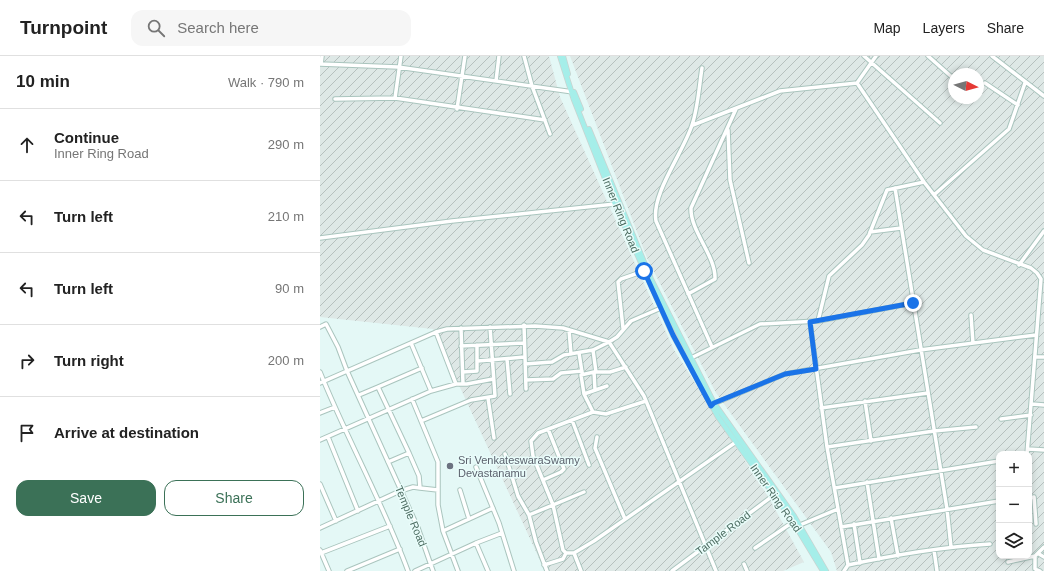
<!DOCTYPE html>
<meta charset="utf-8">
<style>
:root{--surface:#fff;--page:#f6f6f6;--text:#222;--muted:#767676;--line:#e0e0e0;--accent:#3b7157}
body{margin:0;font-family:Arial,sans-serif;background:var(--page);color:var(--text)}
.controls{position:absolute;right:12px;bottom:12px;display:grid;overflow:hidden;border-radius:8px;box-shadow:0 2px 6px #0003}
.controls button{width:36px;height:36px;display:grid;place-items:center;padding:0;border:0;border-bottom:1px solid var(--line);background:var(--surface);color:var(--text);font:20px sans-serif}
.compass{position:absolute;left:628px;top:12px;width:36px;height:36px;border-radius:50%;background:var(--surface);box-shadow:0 2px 6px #0003;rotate:95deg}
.stop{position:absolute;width:12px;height:12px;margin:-9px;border:3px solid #1a73e8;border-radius:50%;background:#fff}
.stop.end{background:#1a73e8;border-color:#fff;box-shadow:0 1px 4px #0008}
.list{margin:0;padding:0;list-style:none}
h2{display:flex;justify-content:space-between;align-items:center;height:52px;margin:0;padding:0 16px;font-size:17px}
h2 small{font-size:13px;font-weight:400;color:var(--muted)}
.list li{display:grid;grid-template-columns:26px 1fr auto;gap:12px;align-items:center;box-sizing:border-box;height:72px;padding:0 16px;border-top:1px solid var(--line)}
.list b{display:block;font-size:15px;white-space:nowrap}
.list p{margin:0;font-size:13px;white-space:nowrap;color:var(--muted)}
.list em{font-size:13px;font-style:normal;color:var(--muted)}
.actions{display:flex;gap:8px;padding:12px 16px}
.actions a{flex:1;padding:9px 0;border:1px solid var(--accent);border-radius:12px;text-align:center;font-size:14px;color:var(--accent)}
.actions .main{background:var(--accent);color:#fff}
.icon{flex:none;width:22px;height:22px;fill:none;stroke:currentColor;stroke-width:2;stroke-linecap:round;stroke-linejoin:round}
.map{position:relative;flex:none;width:724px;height:515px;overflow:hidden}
header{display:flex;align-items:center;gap:24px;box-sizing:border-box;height:56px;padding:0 20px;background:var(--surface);border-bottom:1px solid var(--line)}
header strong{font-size:19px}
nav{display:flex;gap:22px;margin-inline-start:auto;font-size:14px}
.search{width:280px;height:36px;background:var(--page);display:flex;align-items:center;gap:10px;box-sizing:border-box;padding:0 14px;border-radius:12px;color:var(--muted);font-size:15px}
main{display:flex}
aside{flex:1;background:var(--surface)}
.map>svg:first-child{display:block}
</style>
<header>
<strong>Turnpoint</strong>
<div class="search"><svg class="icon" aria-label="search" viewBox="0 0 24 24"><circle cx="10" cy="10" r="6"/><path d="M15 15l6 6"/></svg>Search here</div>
<nav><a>Map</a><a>Layers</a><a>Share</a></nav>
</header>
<main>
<aside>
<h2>10 min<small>Walk · 790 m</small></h2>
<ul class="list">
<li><svg class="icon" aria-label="ahead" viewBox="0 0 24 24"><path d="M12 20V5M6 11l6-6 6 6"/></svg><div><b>Continue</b><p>Inner Ring Road</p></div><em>290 m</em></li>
<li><svg class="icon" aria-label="left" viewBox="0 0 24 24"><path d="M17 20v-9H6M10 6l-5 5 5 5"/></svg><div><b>Turn left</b></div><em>210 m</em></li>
<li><svg class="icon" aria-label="left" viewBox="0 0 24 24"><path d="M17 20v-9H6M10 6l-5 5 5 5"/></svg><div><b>Turn left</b></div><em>90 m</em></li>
<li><svg class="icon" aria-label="right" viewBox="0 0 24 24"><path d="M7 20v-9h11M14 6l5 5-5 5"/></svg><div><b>Turn right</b></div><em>200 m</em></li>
<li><svg class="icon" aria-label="arrive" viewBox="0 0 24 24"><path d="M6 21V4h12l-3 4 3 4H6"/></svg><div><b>Arrive at destination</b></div></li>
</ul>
<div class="actions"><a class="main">Save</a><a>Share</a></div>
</aside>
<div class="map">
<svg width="724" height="515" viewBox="0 0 724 515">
<defs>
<pattern id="industrial-furrows" width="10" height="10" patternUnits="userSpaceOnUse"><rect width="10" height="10" fill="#dee8e6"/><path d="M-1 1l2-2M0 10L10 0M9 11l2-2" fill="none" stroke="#b6c0be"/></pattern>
</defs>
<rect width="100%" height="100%" fill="#e4f8f6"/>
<path fill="url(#industrial-furrows)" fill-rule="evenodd" d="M0,0h229l11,41 114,253 95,148 35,64 -21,9h-238l-112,-242 -113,-12z
M250,0h474v515h-207l-6,-19 -115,-159 -69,-135zM634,18h24v24h-24zM679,398h30v102h-30z"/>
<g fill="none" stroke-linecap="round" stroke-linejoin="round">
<g stroke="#aac5be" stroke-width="5.5">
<path id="minor" d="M204,0l8,30 18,48
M544,0l76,67
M608,0l26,23
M672,0l52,40
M0,8l78,3 175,25
M1,8l1,-8
M382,12c-3,19 -4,40 -10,57 -9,28 -41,69 -36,96l56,126
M176,25l3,-25
M537,27l67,99 42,54 17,14 48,18 6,5 4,6 -14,175
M665,27l33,22
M75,42l6,-42
M15,43l60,-1 150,22
M137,53l8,-53
M373,69l87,-34 77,-8 19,-27
M408,74l2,50 19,83
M575,132l52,321 4,38
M615,138l74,-65 16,-46
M550,176l31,-4
M0,182l132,-17 163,-17 5,2
M699,209l25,-34
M368,238l27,-15c1,-23 -25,-48 -24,-71l45,-99
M651,259l2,28
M498,265l11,-45 33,-31 7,-10 18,-45 37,-8
M490,266l17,125 21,118
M204,269l2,64
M0,271l6,-3 12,23 9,24 71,157 15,43
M141,272l2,56
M303,272l-5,-46 3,-3 23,-8
M249,274l2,24
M116,276l20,52
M91,287l20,48
M141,290l62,-3
M273,294l3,22
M259,297l3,19
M715,301h9
M371,302l69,-34 58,-3 95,-18
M187,303l3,35
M158,305l46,-4
M205,308l27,-2 12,-7 29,-5 16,-8 35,54 72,175
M0,316c27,67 63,131 88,199
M143,316l14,-1v-26
M274,316l1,18
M206,324l27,-1 8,-6 21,-2
M0,327l116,-51 11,-3 88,-3 28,2 46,14 8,-5 14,-16 30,-13
M287,330l-23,8 -3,-19 13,-3h16l16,-5
M58,331l44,-19
M264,338l9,18 13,2 40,-13
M39,339l19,-8 31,66 -21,9
M168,342l6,40
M92,343l26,63v43l5,26 15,40
M545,345l6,40
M393,348l72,-30 135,-24 116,-15
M712,348l12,1
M501,352l107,-15
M273,356l-55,21 -7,8 2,15 20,49 10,45 3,3h8l20,-12 142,-99
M0,357l15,-6
M681,363l30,-4
M252,364l17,45
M101,365l50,-21 24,-4 -5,-69
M8,381l30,74
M277,381l-2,11 30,71
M0,384l111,-49 25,-7h11l26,-5
M507,391l107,-16 42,-4
M708,393l16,1
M185,398l13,42 11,19
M156,411l23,56 15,48
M223,424l18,-8 3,-3 -16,-40
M547,426l12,77
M0,428l16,37
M100,432l18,2
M515,432l164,-27
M140,434l9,29
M709,442l5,-1 2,27
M571,462l7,38
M534,468l6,39
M480,469l38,-16
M521,471l158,-26
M0,472l80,-37 13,-4 7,1 -1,-12 -10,-23
M123,475l50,-23
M156,487l26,-10
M435,492l38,-26
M0,494l9,21
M614,494l3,21
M1,497l69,-27
M254,497l7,18
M719,498l5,3
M715,500v13l5,2
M688,506l27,-6 9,-9
M424,508l3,7
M224,509l19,-6 3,-6
M27,515l53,-22
M95,515l61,-28 12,28
M227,515l-11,-29 -7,-27 55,-23
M352,515l102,-76
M524,515l4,-6c46,-10 94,-18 142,-21"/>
</g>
<g stroke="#cad3d0" stroke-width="6">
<path id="major" d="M240,0l14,44 41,104 58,131 45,82 74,103 31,51
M243,0l5,18
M254,36l7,17
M269,73l62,150 63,124 80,113 32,55"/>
</g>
<use href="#minor" stroke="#fff" stroke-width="3.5"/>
<use href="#major" stroke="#a5eee9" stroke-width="4.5"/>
</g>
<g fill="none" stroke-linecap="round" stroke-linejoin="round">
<path stroke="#1a73e8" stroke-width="5" d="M324,215l29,64 38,71 3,-3 71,-29 31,-5 -6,-47 103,-19"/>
</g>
<circle fill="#6b7280" stroke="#e9fcfa" stroke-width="1.5" cx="130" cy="410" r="4"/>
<g text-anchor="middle" stroke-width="3" stroke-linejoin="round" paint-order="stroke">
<g font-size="11" fill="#4d6d62" stroke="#e9fcfa">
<text transform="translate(301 159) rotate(68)" y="4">Inner Ring Road</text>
<text transform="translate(456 442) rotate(55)" y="4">Inner Ring Road</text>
<text transform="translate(91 460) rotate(67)" y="4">Temple Road</text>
<text transform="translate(403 477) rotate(-37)" y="4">Tample Road</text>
</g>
<g font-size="11" fill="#5b616d" stroke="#e9fcfa" text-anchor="start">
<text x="138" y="408">Sri VenkateswaraSwamy<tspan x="138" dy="13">Devastanamu</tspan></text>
</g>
</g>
</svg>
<div class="controls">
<button>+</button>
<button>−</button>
<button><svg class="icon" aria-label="layers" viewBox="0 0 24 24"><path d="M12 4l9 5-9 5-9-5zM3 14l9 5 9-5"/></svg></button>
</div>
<svg class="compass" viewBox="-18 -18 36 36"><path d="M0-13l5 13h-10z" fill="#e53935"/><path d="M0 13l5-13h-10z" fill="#767676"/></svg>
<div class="stop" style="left:324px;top:215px"></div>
<div class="stop end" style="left:593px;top:247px"></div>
</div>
</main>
